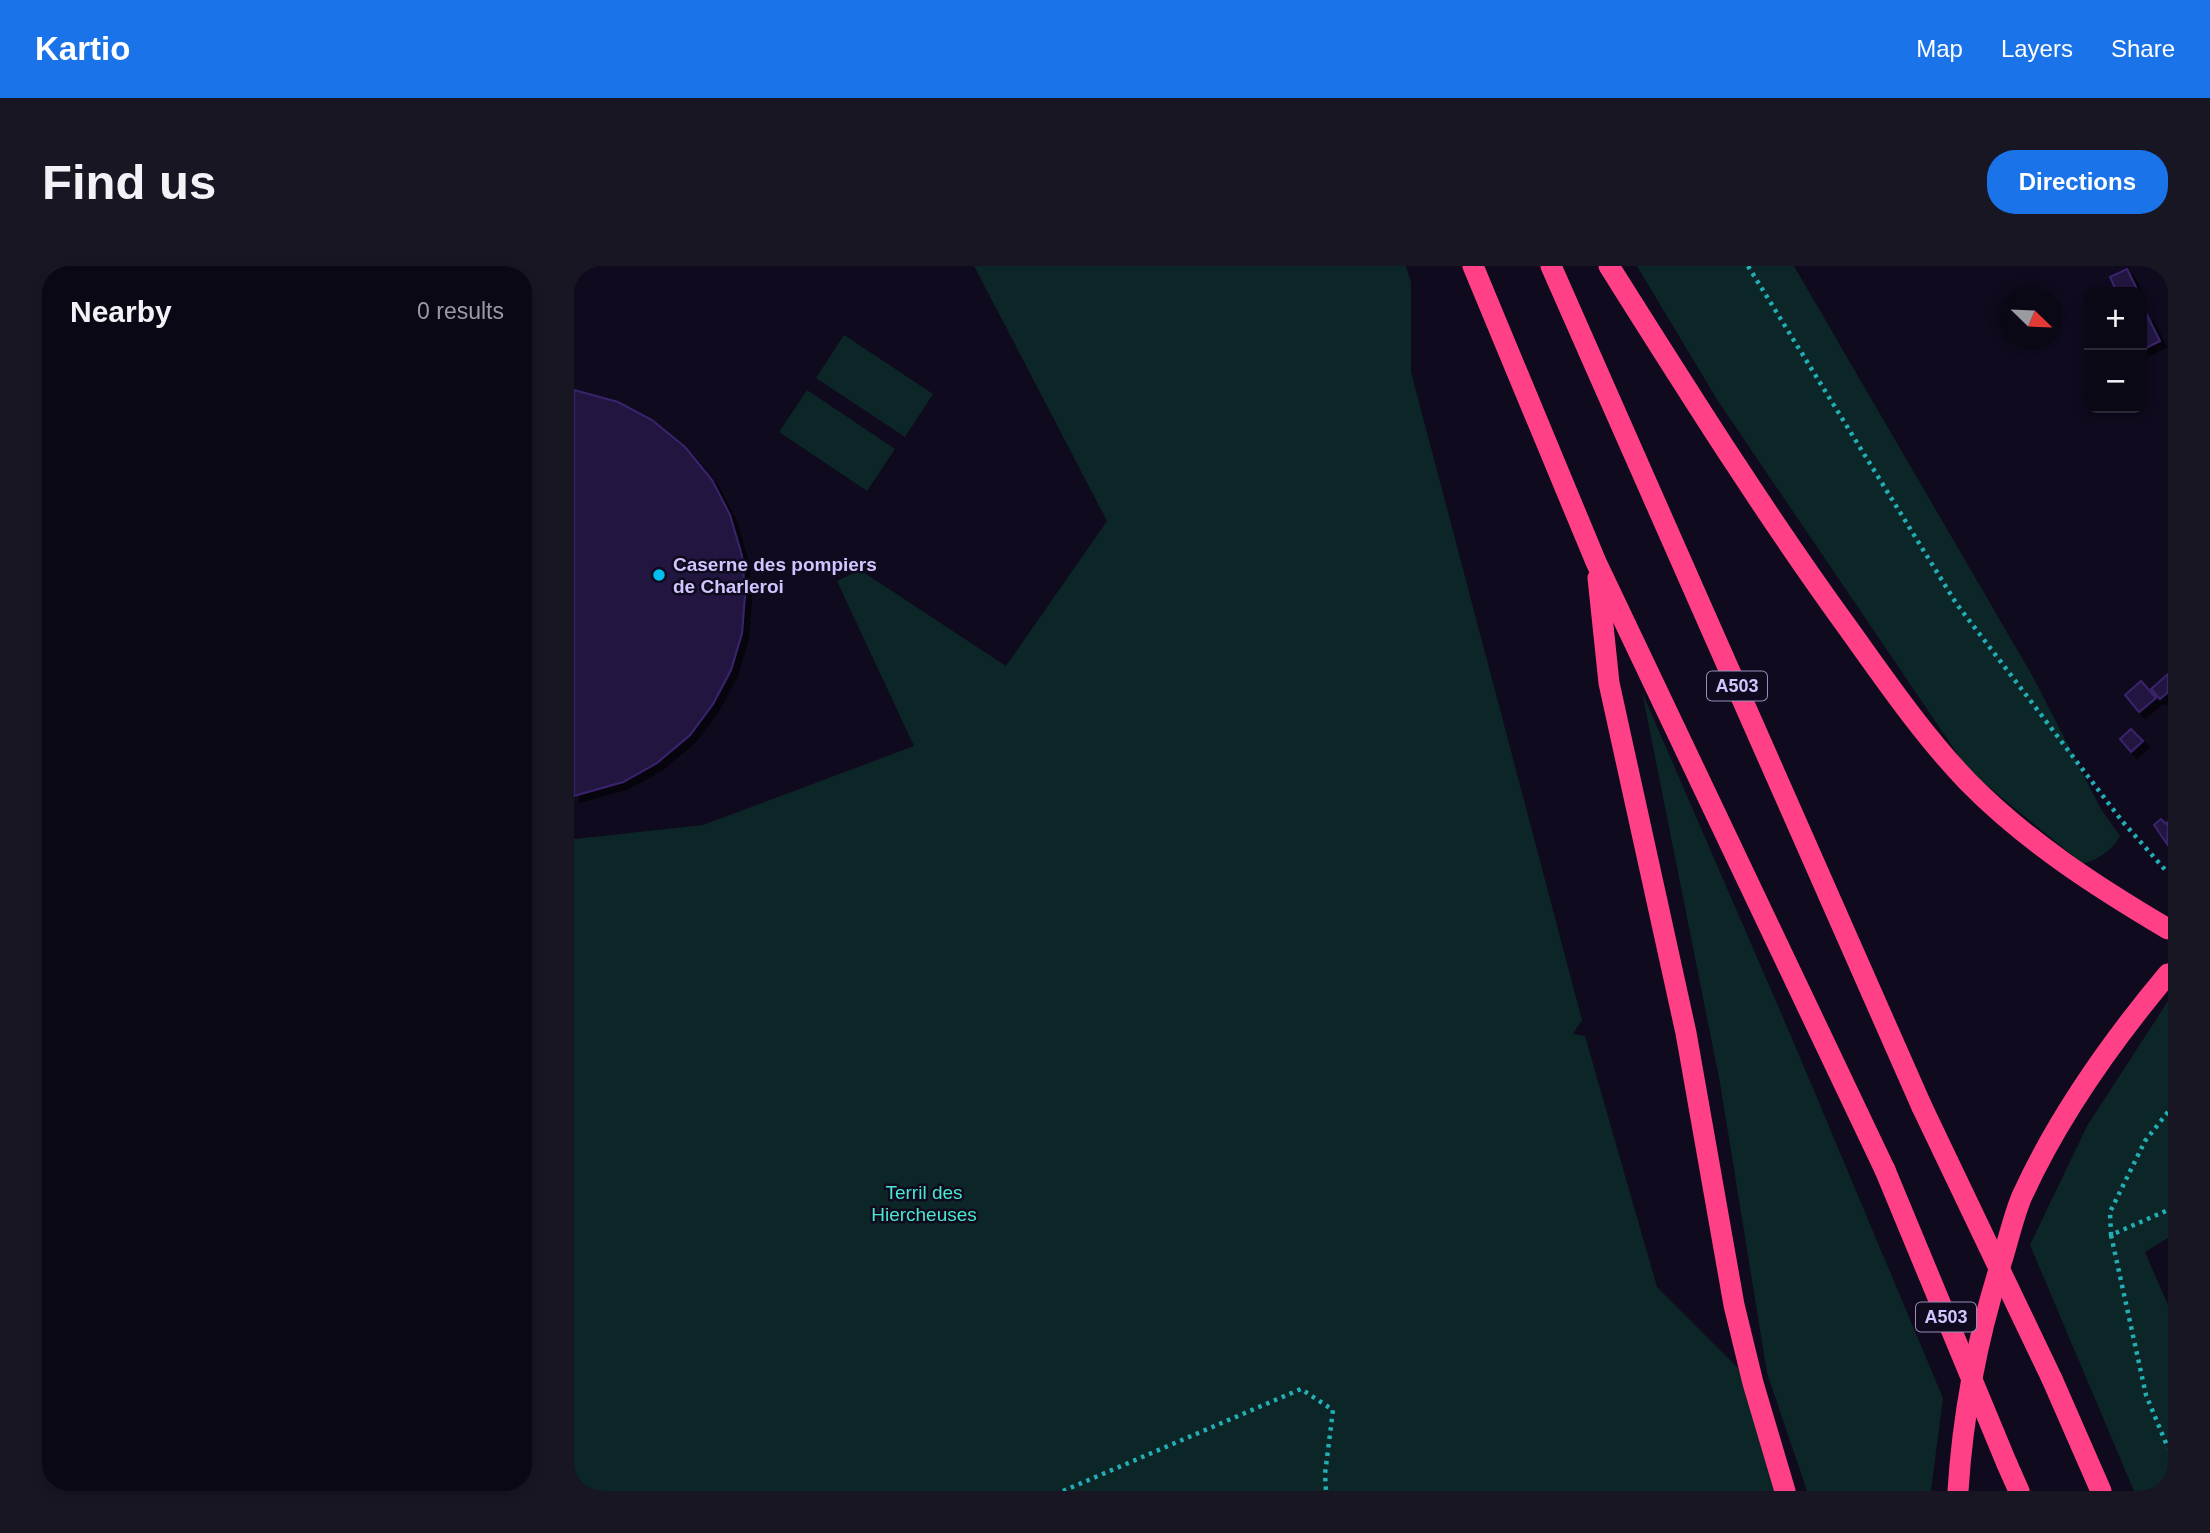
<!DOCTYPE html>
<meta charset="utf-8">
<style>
:root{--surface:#0b0816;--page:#191623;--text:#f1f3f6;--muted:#9a9aa1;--line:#2b2935;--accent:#1a73e8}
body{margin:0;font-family:Arial,sans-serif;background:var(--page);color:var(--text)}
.controls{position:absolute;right:21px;top:21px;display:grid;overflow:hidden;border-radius:14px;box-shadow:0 4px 10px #0003}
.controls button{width:63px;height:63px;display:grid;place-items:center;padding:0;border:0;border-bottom:2px solid var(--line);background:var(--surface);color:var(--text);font:35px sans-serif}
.compass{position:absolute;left:1426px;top:21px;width:63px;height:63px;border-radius:50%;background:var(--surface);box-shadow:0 4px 10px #0003;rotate:113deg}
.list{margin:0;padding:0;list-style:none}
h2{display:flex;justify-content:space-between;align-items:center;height:91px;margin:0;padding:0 28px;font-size:30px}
h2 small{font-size:23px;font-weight:400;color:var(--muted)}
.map{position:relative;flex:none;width:1594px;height:1225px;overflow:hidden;border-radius:28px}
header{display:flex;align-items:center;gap:42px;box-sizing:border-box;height:98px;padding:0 35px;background:var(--accent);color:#fff}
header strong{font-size:33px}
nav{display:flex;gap:38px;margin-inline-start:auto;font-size:24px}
.intro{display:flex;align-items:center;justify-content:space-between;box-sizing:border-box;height:168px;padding:0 42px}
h1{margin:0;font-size:49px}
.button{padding:18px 32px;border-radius:28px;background:var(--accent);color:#fff;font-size:24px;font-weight:700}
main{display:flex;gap:42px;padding:0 42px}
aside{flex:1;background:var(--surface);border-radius:28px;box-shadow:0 4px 10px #0003}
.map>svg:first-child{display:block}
</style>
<header>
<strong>Kartio</strong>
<nav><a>Map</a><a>Layers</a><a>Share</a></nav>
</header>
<div class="intro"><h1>Find us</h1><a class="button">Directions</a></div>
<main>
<aside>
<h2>Nearby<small>0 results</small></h2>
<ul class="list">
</ul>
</aside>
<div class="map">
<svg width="1594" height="1225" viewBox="0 0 1594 1225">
<defs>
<filter id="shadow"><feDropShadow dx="6" dy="6" stdDeviation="0" flood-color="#0009"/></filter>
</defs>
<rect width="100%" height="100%" fill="#0f0a1d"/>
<path fill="#0c2527" d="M400,0h432l5,16v90l171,648 -9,14 12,2 72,251 96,96 32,108h-1211v-652l129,-14 211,-79 -77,-165 23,-11 146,96 101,-145z
M1063,0h157l239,411 68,132 19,27c-8,15 -22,23 -37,28l-114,-93 -251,-370z
M270,69l89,59 -28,43 -89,-59z
M233,124l88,59 -28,42 -88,-59z
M1068,426l149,344 152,362 -12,93h-124l-40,-118 -47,-290z
M1594,735v237l-23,14 23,53v186h-34l-104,-246 57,-119z"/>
<path fill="#21143f" stroke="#3b246d" stroke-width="2" filter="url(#shadow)" d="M1553,3l9,18 -19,5 -7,-15z
M1573,49l13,26 -18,9v-32z
M0,124l44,12 34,18 33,27 27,33 18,35 12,41 3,38 -3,39 -11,37 -18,34 -23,31 -33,28 -34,19 -49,14z
M1594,408v18l-8,7 -9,-10z
M1567,415l15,17 -17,14 -14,-17z
M1557,463l12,12 -12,11 -11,-13z
M1587,553l5,5 2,-2 -1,22 -13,-19z"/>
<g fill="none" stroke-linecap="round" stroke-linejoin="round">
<path stroke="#23aeb5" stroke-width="4.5" stroke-dasharray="3.5 5" stroke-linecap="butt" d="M1174,0l208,337 166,218 46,52
M1594,846l-23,29 -35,71 1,23 57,-25
M1537,969l35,160 22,53
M489,1225l238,-102 32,21 -8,64 1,17"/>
<path stroke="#ff4087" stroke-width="21" d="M899,0l123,296 289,608
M977,0l371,841
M1035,0c77,122 154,245 239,362 38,53 75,107 120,154 59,60 129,105 200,147
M1024,312l11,105 77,350 48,272 19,78 32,108
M1478,1113l49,112
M1433,1198l12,27
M1384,1225c5,-80 20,-157 45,-234 6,-20 11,-42 19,-61 37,-81 89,-154 146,-222"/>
<path stroke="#ff4087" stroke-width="21" d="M1348,841l130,272
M1311,904l122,294"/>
</g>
<circle fill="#00bef0" stroke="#0f0a1d" stroke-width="2.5" cx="85" cy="309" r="7"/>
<g text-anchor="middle" stroke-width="5" stroke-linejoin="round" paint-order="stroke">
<g fill="#0f0a1d" stroke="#988dbb" stroke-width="2">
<rect x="1133" y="405.5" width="60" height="29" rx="5"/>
<rect x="1342" y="1036.5" width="60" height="29" rx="5"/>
</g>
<g font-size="18" font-weight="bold" fill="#d2c5ff">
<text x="1163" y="426">A503</text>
<text x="1372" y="1057">A503</text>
</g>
<g font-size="19" font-weight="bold" fill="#d2c5ff" stroke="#0f0a1d" text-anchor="start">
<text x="99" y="305">Caserne des pompiers<tspan x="99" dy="22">de Charleroi</tspan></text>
</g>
<g font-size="19" fill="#49e8d1" stroke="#0f0a1d">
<text x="350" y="933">Terril des<tspan x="350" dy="22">Hiercheuses</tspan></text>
</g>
</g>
</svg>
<div class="controls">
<button>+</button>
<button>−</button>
</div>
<svg class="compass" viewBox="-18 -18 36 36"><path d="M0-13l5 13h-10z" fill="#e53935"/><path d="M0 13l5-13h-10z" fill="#9a9aa1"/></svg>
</div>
</main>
